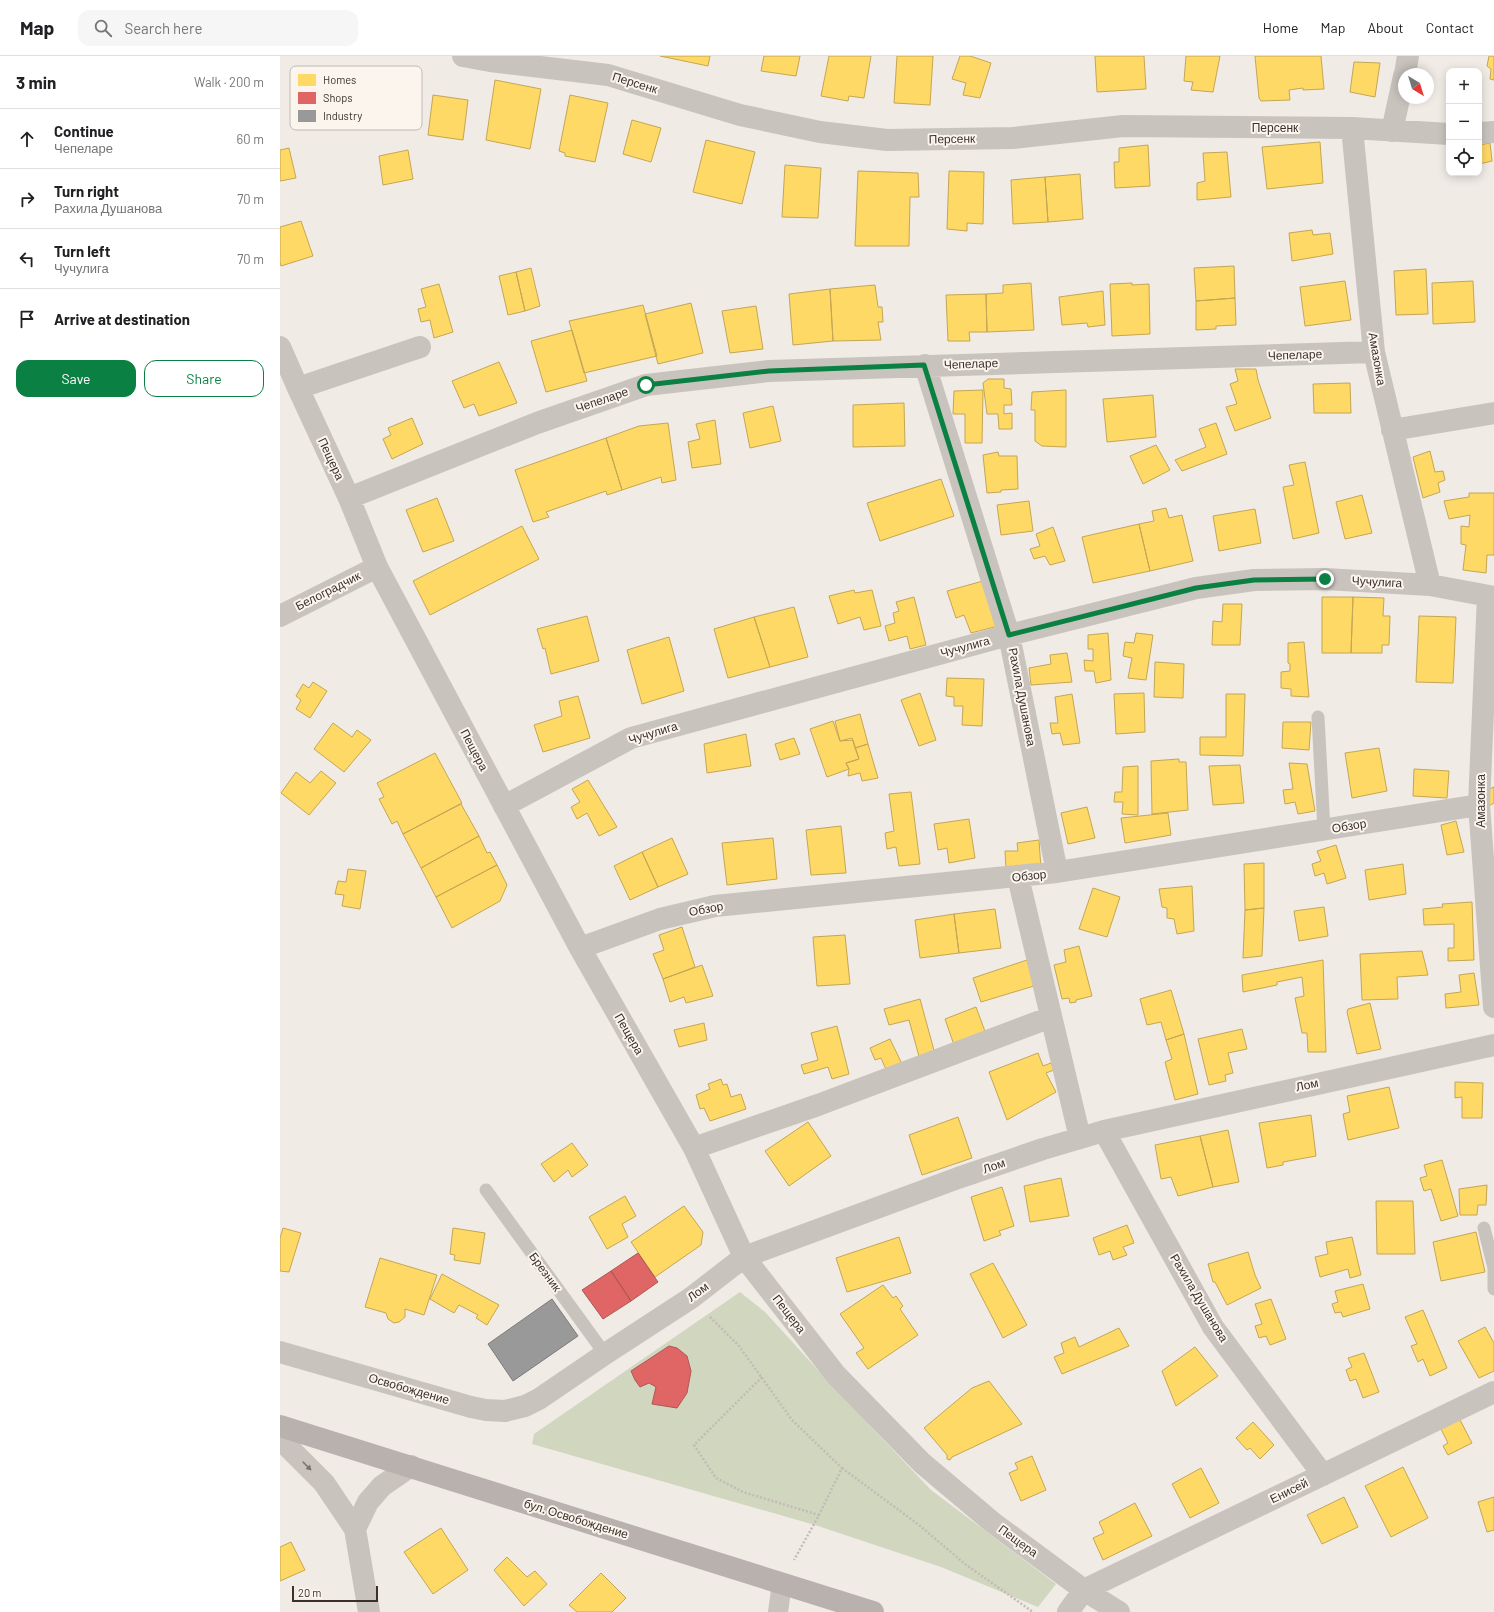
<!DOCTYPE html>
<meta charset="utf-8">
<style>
:root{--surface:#fff;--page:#f6f6f6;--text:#202124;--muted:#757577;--line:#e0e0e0;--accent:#0b8043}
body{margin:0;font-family:Barlow,sans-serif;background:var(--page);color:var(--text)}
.controls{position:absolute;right:12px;top:12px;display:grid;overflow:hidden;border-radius:8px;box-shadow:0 2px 10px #0003}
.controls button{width:36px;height:36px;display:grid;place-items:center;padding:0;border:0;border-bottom:1px solid var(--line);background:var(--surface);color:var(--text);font:20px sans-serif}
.compass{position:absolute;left:1118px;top:12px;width:36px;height:36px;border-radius:50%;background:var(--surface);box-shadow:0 2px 10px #0003;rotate:142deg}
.scale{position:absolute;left:12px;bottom:10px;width:86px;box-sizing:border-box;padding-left:4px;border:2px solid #3b302b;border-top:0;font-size:11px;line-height:14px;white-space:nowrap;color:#3b302b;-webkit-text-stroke:3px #fbf5ee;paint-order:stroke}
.stop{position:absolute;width:12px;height:12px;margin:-9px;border:3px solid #0b8043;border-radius:50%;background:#fff}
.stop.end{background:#0b8043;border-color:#fff;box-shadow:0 1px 4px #0008}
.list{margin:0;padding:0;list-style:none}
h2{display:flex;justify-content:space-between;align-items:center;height:52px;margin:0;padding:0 16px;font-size:17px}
h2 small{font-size:13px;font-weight:400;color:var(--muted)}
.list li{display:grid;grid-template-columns:26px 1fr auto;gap:12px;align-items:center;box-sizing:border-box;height:60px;padding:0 16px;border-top:1px solid var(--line)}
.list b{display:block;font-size:15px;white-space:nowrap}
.list p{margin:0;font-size:13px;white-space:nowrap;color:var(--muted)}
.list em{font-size:13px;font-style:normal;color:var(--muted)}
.actions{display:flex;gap:8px;padding:12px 16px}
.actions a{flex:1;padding:9px 0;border:1px solid var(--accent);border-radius:12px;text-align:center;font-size:14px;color:var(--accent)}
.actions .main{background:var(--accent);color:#fff}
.icon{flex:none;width:22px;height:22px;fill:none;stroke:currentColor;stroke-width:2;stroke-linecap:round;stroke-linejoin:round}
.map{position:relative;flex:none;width:1214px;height:1556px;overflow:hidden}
header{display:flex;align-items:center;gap:24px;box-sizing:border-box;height:56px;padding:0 20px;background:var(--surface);border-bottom:1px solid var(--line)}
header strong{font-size:19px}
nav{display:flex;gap:22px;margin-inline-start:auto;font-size:14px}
.search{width:280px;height:36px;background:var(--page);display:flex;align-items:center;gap:10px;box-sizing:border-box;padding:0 14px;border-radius:12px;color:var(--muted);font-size:15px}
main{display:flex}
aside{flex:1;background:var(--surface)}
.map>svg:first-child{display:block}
</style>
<header>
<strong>Map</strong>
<div class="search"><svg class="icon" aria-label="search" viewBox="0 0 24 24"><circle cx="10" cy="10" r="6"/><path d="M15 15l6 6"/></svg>Search here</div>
<nav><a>Home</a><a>Map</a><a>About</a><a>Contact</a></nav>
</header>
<main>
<aside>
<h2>3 min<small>Walk · 200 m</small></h2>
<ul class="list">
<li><svg class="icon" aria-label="ahead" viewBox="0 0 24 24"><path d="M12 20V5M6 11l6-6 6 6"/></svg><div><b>Continue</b><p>Чепеларе</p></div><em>60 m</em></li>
<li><svg class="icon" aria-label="right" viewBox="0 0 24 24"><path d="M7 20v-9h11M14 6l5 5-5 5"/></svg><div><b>Turn right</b><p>Рахила Душанова</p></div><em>70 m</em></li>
<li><svg class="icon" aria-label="left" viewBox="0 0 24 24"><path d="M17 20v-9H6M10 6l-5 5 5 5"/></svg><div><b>Turn left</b><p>Чучулига</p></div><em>70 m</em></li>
<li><svg class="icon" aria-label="arrive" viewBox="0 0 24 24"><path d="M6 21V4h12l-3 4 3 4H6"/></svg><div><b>Arrive at destination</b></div></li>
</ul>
<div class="actions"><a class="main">Save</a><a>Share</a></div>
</aside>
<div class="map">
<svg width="1214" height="1556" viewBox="0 0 1214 1556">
<rect width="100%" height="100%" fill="#f0ebe5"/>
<path fill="#d1d6bf" d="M460,1236l25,20 72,79 94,99 125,94 -18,23 -97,-40 -126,-42 -283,-81 2,-10z"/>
<path fill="#ffd966" stroke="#c4a654" d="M380,0h50l-2,10z
M484,0h36l-4,20 -35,-5z
M549,0h42l-7,42 -15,-2 -1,5 -27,-5z
M617,0h36l-3,49 -36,-2z
M680,0h10l21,7 -11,35 -17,-3 3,-12 -14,-4z
M815,0h49l2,33 -49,3z
M906,0h34l-7,36 -22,-2 2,-8 -9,-1z
M975,0h66l3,33 -21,1v-2l-14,2 1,10 -29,1 -2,-3z
M1209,0h5v24l-4,-1 1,-10 -4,-3z
M1074,6l26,1 -5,34 -25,-5z
M215,24l46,9 -11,60 -44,-9z
M153,39l35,5 -5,40 -35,-5z
M290,39l38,8 -13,59 -30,-6v-3l-6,-2z
M352,64l29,8 -10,34 -28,-8z
M426,84l49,12 -13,52 -49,-12z
M1040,86l3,41 -56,6 -5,-42z
M1210,87l2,18 -13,3v-19z
M868,89l2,41 -35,2 -1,-26h5v-14z
M9,92l7,30 -16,3v-31z
M128,94l5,29 -30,6 -4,-29z
M947,96l4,45 -34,3v-17l8,-2 -2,-28z
M505,109l36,3 -3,50 -36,-1z
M578,115l60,2 1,24h-9l-1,49h-54z
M669,115l35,1 -1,52 -16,-1v8l-20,-2z
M800,118l3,45 -35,3 -3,-45z
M765,121l3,45 -35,2 -2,-44z
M21,165l12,35 -32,10 -1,-4v-35z
M1032,174l1,5 17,-2 3,21 -41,7 -3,-28z
M954,210l1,32 -39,3 -2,-33z
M251,212l9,38 -15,5 -9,-39z
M1146,213l2,45 -32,1 -2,-44z
M236,216l9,39 -17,4 -9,-39z
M1065,225l6,39 -46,6 -5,-39z
M1193,225l2,41 -42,2 -1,-41z
M751,227l3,47 -47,2 -1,-38 17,-1v-8z
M852,227v2l17,-1 1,50 -38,2 -2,-52z
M159,228l14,48 -19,6 -4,-18 -9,2 -3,-13 8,-2 -5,-18z
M595,229l3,22h4l1,15h-5l3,18 -48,1 -3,-52z
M550,233l3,52 -40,4 -4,-51z
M823,235l2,34 -17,2 -1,-4 -25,2 -3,-28z
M706,238l1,38h-18l1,9h-22l-2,-46z
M955,242l1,27 -20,1v3l-20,1v-29z
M411,247l12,50 -45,11 -13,-50z
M363,249l14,51 -73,17 -15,-52z
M476,250l7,43 -33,4 -8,-42z
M292,274l15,51 -41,11 -15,-51z
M219,306l18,41 -38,13 -5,-12 -10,4 -12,-27z
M955,313h21l2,11 13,38 -36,13 -9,-24 11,-3 -7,-20 8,-3z
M708,323h16v9l7,1 1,16h-8v9l8,-1v16h-13l-1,-15h-11l-4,-31z
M1070,327l1,30h-37l-1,-29z
M703,334l-1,53h-17v-29h-12l1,-23z
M786,334v57l-24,-1 -7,-5v-31h-4l1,-18z
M873,339l3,42 -49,5 -4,-43z
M624,347l1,43 -52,1v-42z
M493,350l8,35 -31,7 -7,-35z
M132,362l11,26 -31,15 -9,-20 8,-4 -3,-7z
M435,364l6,44 -29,4 -4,-26 12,-3 -4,-15z
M388,367l8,57 -14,3 -1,-6 -39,13 -16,-52 33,-12z
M936,367l11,31 -45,17 -7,-11 31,-13 -7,-18z
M326,382l16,52 -15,5 -1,-4 -60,21 3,5 -16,5 -18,-52z
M876,389l14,25 -27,14 -13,-28z
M1150,395l5,21 8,-1 2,9 -7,3 2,9 -17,6 -10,-41z
M718,396l1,4h18l1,33 -17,1v2l-14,1 -4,-38z
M1025,406l14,71 -26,6 -10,-52 11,-2 -5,-20z
M661,423l13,37 -74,25 -13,-38z
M1189,437h25v62h-7l-1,18 -23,-3 3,-25 -5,-1v-18l8,1 1,-12 -21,4 -5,-18 25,-4z
M1082,439l10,38 -27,6 -9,-37z
M157,442l17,43 -31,11 -17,-42z
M749,445l4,30 -32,4 -4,-30z
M886,452l3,10 13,-3 11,46 -43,10 -11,-47 15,-3 -2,-10z
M975,453l6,34 -42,8 -6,-35z
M859,468l11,47 -57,12 -11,-46z
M242,470l17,33 -109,56 -17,-34z
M773,471l12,34 -15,4 -5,-9 -11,3 -4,-10 10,-3 -4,-12z
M703,525l15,45 -27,7 -7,-18 -8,3 -9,-27z
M574,534l1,3 17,-3 9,36 -17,4 -4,-13 -22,7 -9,-28z
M634,541l12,48 -16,4 -3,-13 -18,5 -4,-15 10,-3 -2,-10 6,-2 -3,-9z
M1042,541h31l-2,56h-29z
M1073,541l31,1 -1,18h7l-1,29h-7v8h-31z
M943,548h19l-2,41h-28l1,-24 9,1z
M514,551l14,50 -38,10 -16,-50z
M307,560l12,45 -48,13 -6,-26 -2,1 -6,-20z
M1139,560l37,1 -3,66 -37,-1z
M474,561l16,50 -42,11 -14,-49z
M828,577l3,47 -15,3 -2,-12h-9l-1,-11 9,1v-12h-5v-14z
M856,577l17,2 -7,45 -18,-2 4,-20 -9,-2 2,-14 9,1z
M389,581l15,54 -42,13 -15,-54z
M1024,586l5,55 -18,-1v-7l-10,-1v-16l9,-1v-7l-2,-1v-20z
M787,597l5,29 -41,3 -2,-17 22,-4 -1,-9z
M875,606l29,2 -1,34 -29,-1z
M667,622l37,1 -2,47 -20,-1 1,-19h-9v-9l-8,-1z
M33,626l14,9 -17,27 -14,-9 5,-9 -5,-4 7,-12 6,4z
M640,637l16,47 -17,6 -18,-46z
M864,637l1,39 -29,2 -2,-40z
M792,638l8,49 -17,2 -3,-12 -8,1 -2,-11h8l-3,-26z
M946,638h19l-2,62 -43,-1v-18h26z
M298,640l12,42 -47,14 -9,-27 28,-9 -3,-15z
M580,658l8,30 -13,4 -3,-10 -12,3 -5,-20z
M553,665l7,20 13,-1 6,19 -13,4 3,6 -22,8 -17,-48z
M1003,666h28l-2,28 -27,-2z
M53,667l19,14 5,-7 14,10 -27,32 -30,-23z
M466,678l5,32 -44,7 -3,-29z
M514,682l6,16 -20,6 -5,-16z
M588,688l10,34 -16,3 -2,-8 -12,3 1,-7 -3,-6 13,-4 -4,-11z
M1099,692l8,43 -35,7 -7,-45z
M155,697l27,50 -59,31 -6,-13 -5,3 -13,-25 5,-2 -7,-14z
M899,703v3h7l2,48 -36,4 -1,-53z
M1009,707l18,1 8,47 -17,3 -3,-12 -10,2 -2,-14 10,-1z
M960,709l4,38 -31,2 -4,-39z
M858,710v49l-16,-1 1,-12h-9l1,-10h7l1,-25z
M1134,713l35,2 -2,27 -34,-2z
M41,715l15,12 -27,32 -28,-22 15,-21 14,11z
M308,724l29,47 -18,9 -12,-23 -10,6 -6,-12 9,-5 -8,-13z
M1214,731v16l-7,4 -4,-15z
M631,736l9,72 -21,2 -3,-19 -9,2 -2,-16 9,-2 -5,-37z
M181,748l18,32 -58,32 -18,-34z
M807,751l8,31 -27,6 -7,-31z
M888,757l3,22 -46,8 -4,-25z
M689,763l6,39 -26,5 -2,-15 -9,2 -4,-26z
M1176,765l8,31 -17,3 -6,-30z
M561,770l5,47 -35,2 -5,-45z
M199,780l8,17 3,-1 7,13 -61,32 -15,-29z
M392,782l16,36 -30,13 -16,-35z
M493,782l4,41 -50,6 -5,-42z
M759,784l2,29h-35l-1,-18h13l-1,-8z
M1056,789l10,33 -19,6 -3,-11 -9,3 -3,-12 9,-3 -4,-10z
M362,796l16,35 -28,13 -16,-34z
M984,807v45l-19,2 -1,-46z
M1123,808l3,30 -37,6 -4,-30z
M217,809l10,20 -7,16 -48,27 -16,-31z
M68,813l18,2 -6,38 -18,-3 2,-11 -9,-1 3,-13 8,1z
M912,830l2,45 -17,3 -3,-15 -7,-1v-10l-5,-1 -3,-18z
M813,832l27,9 -13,40 -28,-8z
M1192,846l2,58 -26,1v-13h6v-24l-30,1 -1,-16 20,-2 -1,-3z
M1044,851l4,29 -29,5 -5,-30z
M984,852l-2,48 -19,2 2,-48z
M715,853l6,39 -42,5 -5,-39z
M674,858l5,39 -39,5 -5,-38z
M402,871l13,40 -32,12 -10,-25 11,-4 -5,-15z
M565,879l5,49 -33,2 -4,-49z
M799,890l13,50 -16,4v2l-6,1 -1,-5 -7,1 -8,-34 12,-3 -2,-12z
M1142,895l6,24 -31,2 1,22 -36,1 -2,-46z
M747,904l7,26 -53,16 -8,-24z
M1043,904l3,92h-18l-1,-19h-5l-7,-35 9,-2 -2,-19 -25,5v3l-34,7 -1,-17z
M422,909l11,31 -27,7 -2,-6 -14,5 -7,-23z
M1194,917l5,32 -33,3 -1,-14 16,-2 -2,-17z
M891,934l13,44 -18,6 -5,-18 -14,3 -7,-26z
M640,943l15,55 -15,6 -11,-40 -20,5 -5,-16z
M1090,947l11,46 -24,5 -10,-42 1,-3z
M696,951l10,27 -32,11 -9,-26z
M424,967l3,17 -28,7 -5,-17z
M557,970l12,48 -17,5 -4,-12 -24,7 -3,-9 17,-5 -7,-27z
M962,973l5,20 -19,4 5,20 -8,2 1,6 -17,4 -11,-46z
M904,978l14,60 -23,6 -10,-38 7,-3 -6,-19z
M610,983l13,27 -15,8 -7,-16 -6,2 -5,-12z
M758,997l5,13 8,-3 3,7 -8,3 10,19 -49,28 -18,-48z
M441,1023l2,6 4,-1 4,13 10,-3 5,15 -36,12 -6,-13 -4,1 -4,-14 14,-6 -2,-5z
M1175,1026l28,1 -1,35h-20v-21l-7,1z
M1109,1031l10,41 -51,12 -5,-26 7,-2 -3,-16z
M1031,1059l5,41 -33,6v3l-16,3 -8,-45z
M678,1061l14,41 -50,17 -13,-40z
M528,1066l23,34 -42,30 -24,-35z
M948,1074l11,52 -26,5 -13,-51z
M920,1080l13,51 -35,9 -7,-19 -10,2 -6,-34z
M292,1087l16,22 -16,12 -4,-7 -14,12 -13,-18z
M1162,1104l16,56 -17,5 -10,-32 -7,2 -4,-13 7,-2 -3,-11z
M781,1122l8,38 -39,6 -6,-36z
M1207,1129l-1,20h-8l-1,10h-17l-1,-26z
M722,1131l12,39 -15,5 2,4 -17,6 -13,-44z
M345,1140l11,20 -14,8 6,13 -21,12 -18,-32z
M1096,1145h37l2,53h-38z
M404,1150l19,26 -2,13 -46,32 -24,-35z
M847,1169l7,18 -11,4 4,8 -14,5 -3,-9 -11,4 -6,-17z
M3,1172l18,5 -12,39 -9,-1v-33z
M173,1172l32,5 -5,31 -26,-4 1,-5 -5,-1z
M1196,1176l9,40 -44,9 -8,-39z
M619,1181l12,36 -64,19 -11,-34z
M1072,1181l9,38 -11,3 -2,-9 -28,8 -5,-20 13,-3 -2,-12z
M968,1196l7,23 6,13 -34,17 -12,-23h-2l-5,-18z
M100,1202l57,17 -13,40 -19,-6v8l-6,5 -5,1 -6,-4 -2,-6 -21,-6z
M713,1207l34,62 -24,13 -33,-64z
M162,1218l57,31 -12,20 -11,-7 2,-3 -19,-10 -5,8 -24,-14z
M1083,1228l7,25 -27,8 -2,-5 -6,1 -3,-9 6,-2 -3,-11z
M603,1229l10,13 3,-2 7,10 -3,3 18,26 -50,34 -12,-16 8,-5 -24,-34z
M991,1243l15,40 -16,6 -4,-9 -7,2 -4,-12 7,-2 -7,-20z
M1143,1254l24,58 -17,8 -7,-17 -5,3 -7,-16 6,-2 -12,-27z
M1205,1271l9,16v28l-15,7 -21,-37z
M839,1272l10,18 -67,28 -8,-17 10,-4 -3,-10 14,-6 4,10z
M915,1291l23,29 -42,30 -14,-35z
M1084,1297l15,39 -16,6 -7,-19 -6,2 -4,-11 6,-3 -4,-9z
M709,1325l33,43 -70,33 -2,3 -3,-1v-4l-23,-27 48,-40z
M1178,1360l14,27 -24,12 -5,-9 5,-3 -9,-18z
M973,1366l21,23 -14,14 -10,-11 -3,2 -11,-12z
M752,1400l14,34 -25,11 -12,-28 9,-4 -3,-6z
M1123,1411l25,51 -37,19 -26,-51z
M921,1412l18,35 -29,15 -18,-34z
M1064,1441l14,30 -36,17 -15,-29z
M1214,1441v33l-7,2 -9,-30z
M855,1447l17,33 -49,24 -10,-22 11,-5 -5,-11z
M161,1472l27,42 -35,24 -29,-42z
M11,1486l14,28 -25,11v-34z
M227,1501l20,20 8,-6 12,13 -23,22 -30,-36z
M321,1517l25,25 -14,14h-35l-8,-7z"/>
<path fill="#e06666" stroke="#ae5654" d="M358,1197l20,29 -27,19 -20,-30z
M331,1215l20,30 -28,18 -21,-29z
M389,1290l8,2 10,8 4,15 -4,22 -10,15 -25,-4 4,-17 -7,-4 -9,4 -5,-7 -4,-9z"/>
<path fill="#999" stroke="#7d7a78" d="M272,1243l26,37 -65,45 -25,-37z"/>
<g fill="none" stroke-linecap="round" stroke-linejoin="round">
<path stroke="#c2bbb6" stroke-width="2.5" stroke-dasharray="2 2" stroke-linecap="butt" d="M430,1261l29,29 53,74 50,48 -23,47 -25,45
M482,1321l-68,68 22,33 27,14 76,23
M562,1412l77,57 46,39 68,48"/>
<path stroke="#c9c3be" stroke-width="13" d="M1038,661l6,113
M206,1134l119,164
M1204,1172l10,40v21"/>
<path stroke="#c9c3be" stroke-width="20" d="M498,1556l4,-29"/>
<path stroke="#c9c3be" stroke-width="22" d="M183,0l27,5 118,14 132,40 80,17 67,8 126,-2 110,-12 229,2 97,6
M1125,18l3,-18
M1072,72l22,224 56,233
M1112,75l12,-55
M1199,77l15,-1
M0,291l18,41 51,110 28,69 203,381 114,200 50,109 92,118 86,88 70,59 92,68 35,22
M645,309l84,270 48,237
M18,332l122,-41
M1112,374l102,-17
M69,442l188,-75 109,-38 123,-14 605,-19
M1208,540l-9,209 15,202
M0,560l97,-49
M224,750l127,-68 378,-103 187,-47 58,-8 71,-1 105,6 64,12
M738,821l62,261
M300,892l80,-29 55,-13 342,-34 422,-67
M824,1075l109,196 110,148
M414,1092l124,-43 233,-88
M0,1296l191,55 15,3 19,1 20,-5 14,-7 66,-45 86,-56 53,-41 214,-79 85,-29 61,-18 390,-86
M0,1383l44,44 31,46
M89,1556l-14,-83 13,-27 14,-16 29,-20
M788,1556l16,-22 410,-198"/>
<path stroke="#b8b1ad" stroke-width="22" d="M0,1370l593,186"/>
</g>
<defs><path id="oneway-solid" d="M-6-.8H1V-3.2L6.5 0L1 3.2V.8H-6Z"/></defs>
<use fill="#7b726d" href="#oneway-solid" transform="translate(27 1410) rotate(45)"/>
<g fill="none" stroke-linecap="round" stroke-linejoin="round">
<path stroke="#0b8043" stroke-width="5" d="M366,329l123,-14 155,-6 85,270 187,-47 58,-8 71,-1"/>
</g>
<g text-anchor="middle" stroke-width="4" stroke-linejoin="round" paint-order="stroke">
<g font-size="12" fill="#3b302b" stroke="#fbf5ee">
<text transform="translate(355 27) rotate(17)" y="4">Персенк</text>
<text x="995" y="76">Персенк</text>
<text transform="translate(672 83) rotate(-1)" y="4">Персенк</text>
<text transform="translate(1015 299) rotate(-2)" y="4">Чепеларе</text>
<text transform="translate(1097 303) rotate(80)" y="4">Амазонка</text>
<text transform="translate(691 308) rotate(-2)" y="4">Чепеларе</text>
<text transform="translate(322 344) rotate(-19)" y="4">Чепеларе</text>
<text transform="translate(51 403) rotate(65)" y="4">Пещера</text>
<text transform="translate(1097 526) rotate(3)" y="4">Чучулига</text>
<text transform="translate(48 535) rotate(-27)" y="4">Белоградчик</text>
<text transform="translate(685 591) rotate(-15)" y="4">Чучулига</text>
<text transform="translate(742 641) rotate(79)" y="4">Рахила Душанова</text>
<text transform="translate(373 677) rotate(-17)" y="4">Чучулига</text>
<text transform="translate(194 694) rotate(62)" y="4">Пещера</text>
<text transform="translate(1201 745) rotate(-90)" y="4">Амазонка</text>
<text transform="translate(1069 770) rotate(-9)" y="4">Обзор</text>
<text transform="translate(749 820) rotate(-6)" y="4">Обзор</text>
<text transform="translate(426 853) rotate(-11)" y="4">Обзор</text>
<text transform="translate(349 978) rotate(60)" y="4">Пещера</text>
<text transform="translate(1027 1029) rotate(-12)" y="4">Лом</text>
<text transform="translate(714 1110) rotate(-19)" y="4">Лом</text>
<text transform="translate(265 1216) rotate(54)" y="4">Брезник</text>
<text transform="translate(418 1236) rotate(-37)" y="4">Лом</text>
<text transform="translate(919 1242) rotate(59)" y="4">Рахила Душанова</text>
<text transform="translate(509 1258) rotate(52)" y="4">Пещера</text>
<text transform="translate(129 1333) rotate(16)" y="4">Освобождение</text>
<text transform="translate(1009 1435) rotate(-26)" y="4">Енисей</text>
<text transform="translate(296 1463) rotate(17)" y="4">бул. Освобождение</text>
<text transform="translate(738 1485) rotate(36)" y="4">Пещера</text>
</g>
</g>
<rect x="10" y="10" width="132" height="64" rx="6" fill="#fbf5ee" stroke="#c1bab4" stroke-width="1"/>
<rect x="18" y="18" width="18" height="12" fill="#ffd966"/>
<rect x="18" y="36" width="18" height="12" fill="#e06666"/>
<rect x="18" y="54" width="18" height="12" fill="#999"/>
<g font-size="11" fill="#3b302b">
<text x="43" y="28">Homes</text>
<text x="43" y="46">Shops</text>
<text x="43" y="64">Industry</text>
</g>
</svg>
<div class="controls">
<button>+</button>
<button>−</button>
<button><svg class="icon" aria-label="locate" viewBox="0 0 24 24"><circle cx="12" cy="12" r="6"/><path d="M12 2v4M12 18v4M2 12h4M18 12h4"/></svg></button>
</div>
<svg class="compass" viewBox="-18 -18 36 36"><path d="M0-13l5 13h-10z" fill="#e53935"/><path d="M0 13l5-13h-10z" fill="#757577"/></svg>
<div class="scale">20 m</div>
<div class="stop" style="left:366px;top:329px"></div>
<div class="stop end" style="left:1045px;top:523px"></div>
</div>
</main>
